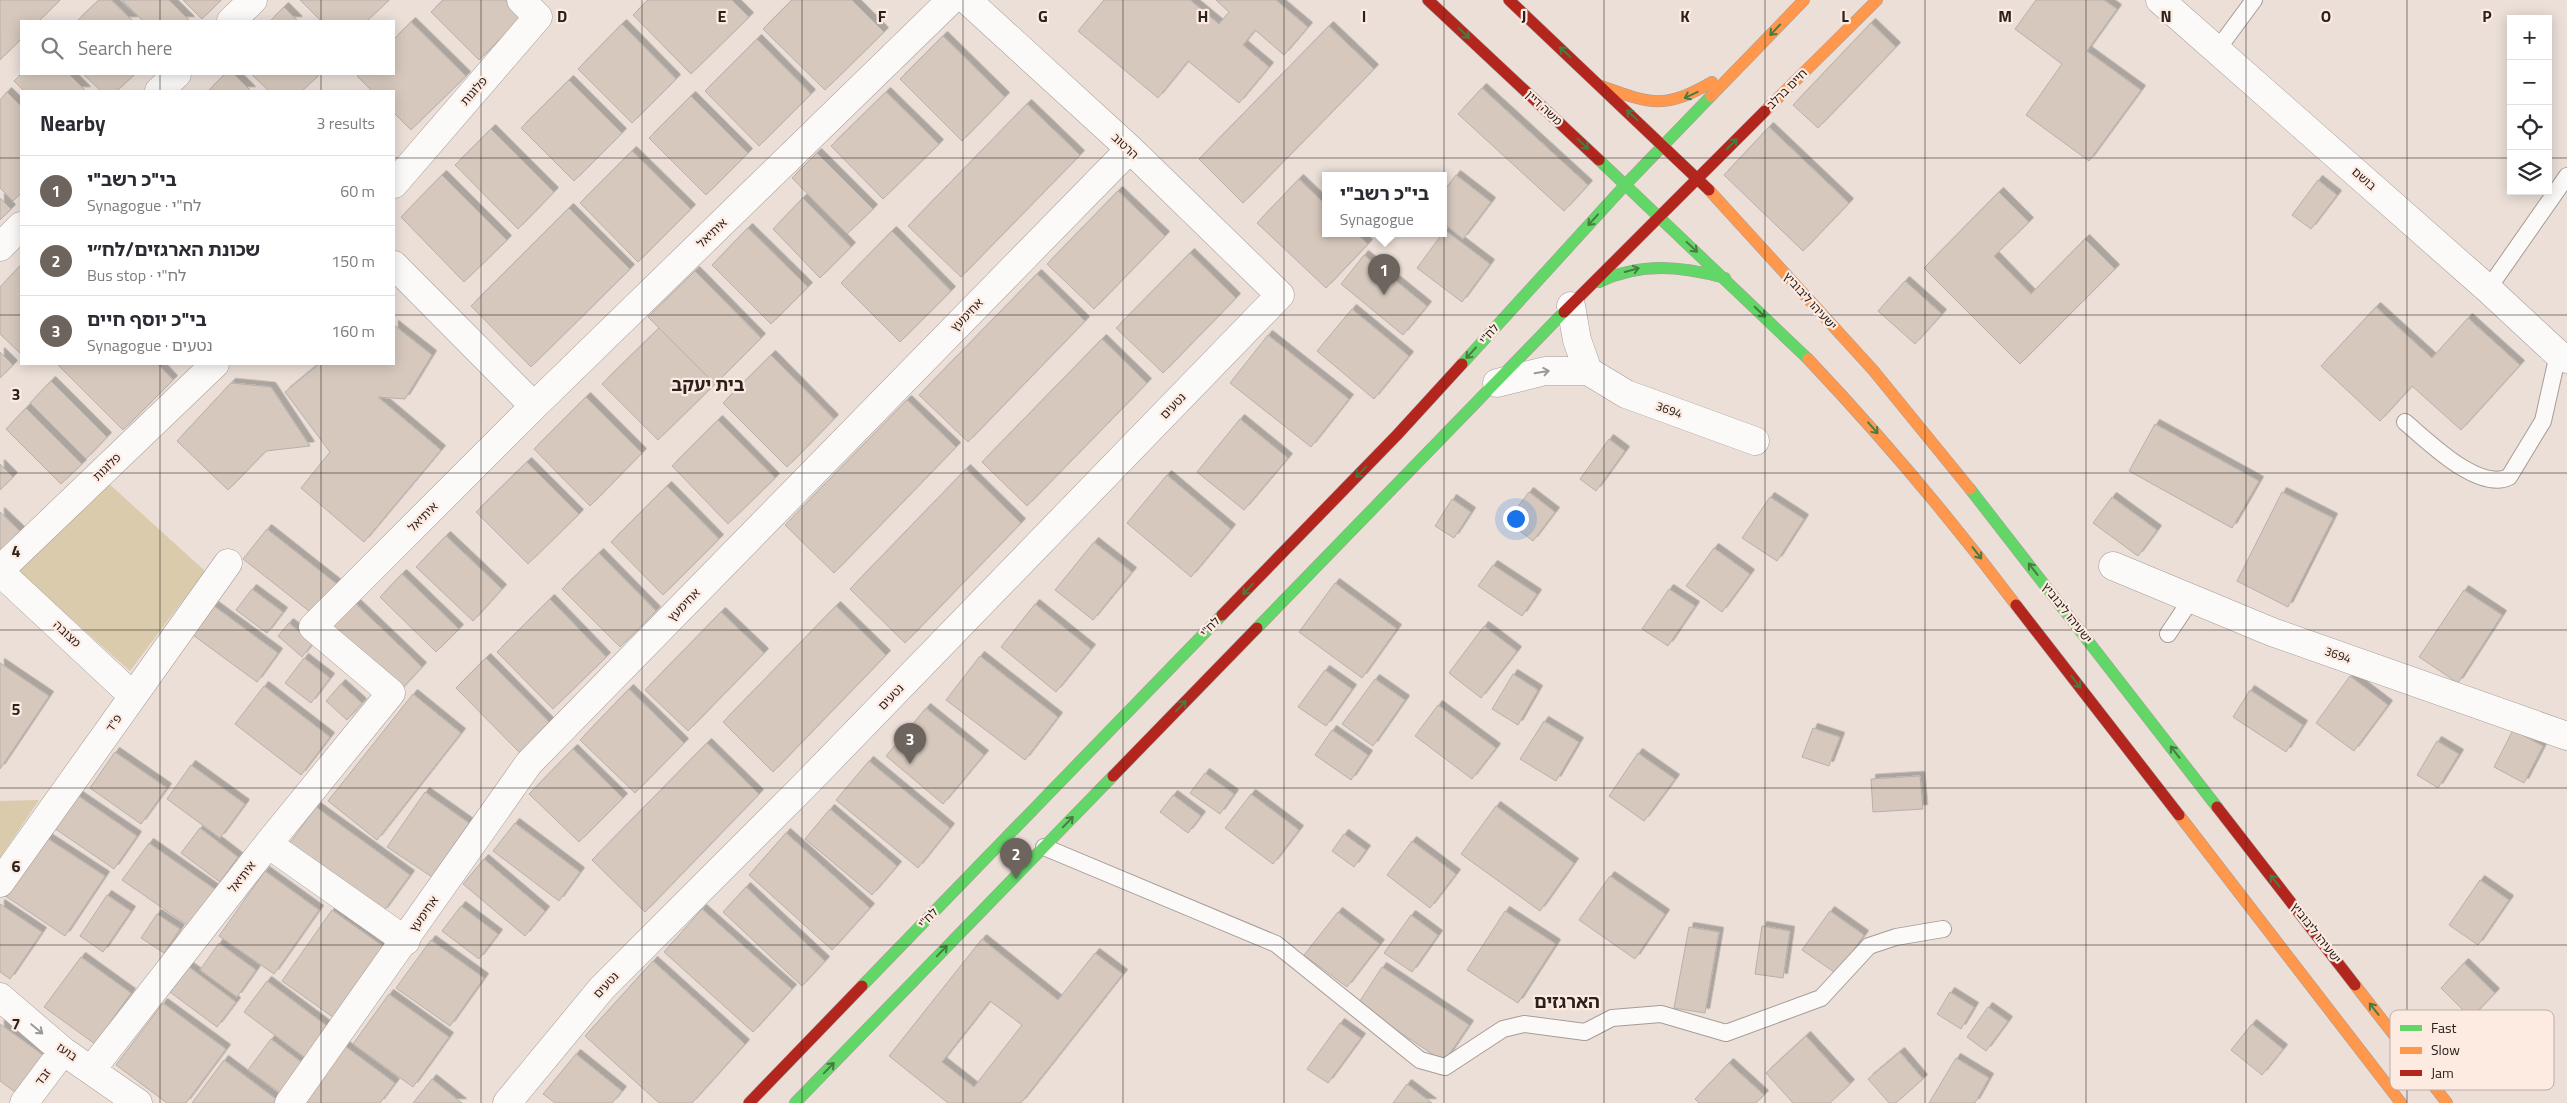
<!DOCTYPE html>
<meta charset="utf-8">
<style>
:root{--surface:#fff;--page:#f2f2f3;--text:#2b2b33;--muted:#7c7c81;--line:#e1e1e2;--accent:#6d645e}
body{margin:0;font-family:"Titillium Web","Noto Sans Hebrew",sans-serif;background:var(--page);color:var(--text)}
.controls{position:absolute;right:15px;top:15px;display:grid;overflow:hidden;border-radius:0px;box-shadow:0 2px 12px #0003}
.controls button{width:45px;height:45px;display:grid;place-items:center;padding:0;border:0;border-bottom:1px solid var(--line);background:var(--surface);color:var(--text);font:25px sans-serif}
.you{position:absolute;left:1515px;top:518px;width:18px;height:18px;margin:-12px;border:4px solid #fff;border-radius:50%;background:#1a73e8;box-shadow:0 0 0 8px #1a73e833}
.badge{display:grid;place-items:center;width:32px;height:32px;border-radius:50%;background:var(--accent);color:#fff;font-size:16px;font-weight:700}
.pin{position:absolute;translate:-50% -41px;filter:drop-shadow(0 1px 2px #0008)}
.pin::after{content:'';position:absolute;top:26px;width:18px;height:15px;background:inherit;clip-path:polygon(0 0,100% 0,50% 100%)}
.popup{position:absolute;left:1322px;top:172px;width:125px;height:65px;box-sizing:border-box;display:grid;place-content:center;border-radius:0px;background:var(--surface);filter:drop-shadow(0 1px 4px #0005);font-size:16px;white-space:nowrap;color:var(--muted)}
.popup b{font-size:19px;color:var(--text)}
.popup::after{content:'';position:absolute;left:50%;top:100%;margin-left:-10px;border:10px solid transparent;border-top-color:var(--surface)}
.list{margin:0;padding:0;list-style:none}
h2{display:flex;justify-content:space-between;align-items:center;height:65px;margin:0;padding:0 20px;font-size:21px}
h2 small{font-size:16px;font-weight:400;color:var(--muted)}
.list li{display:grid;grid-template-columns:32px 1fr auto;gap:15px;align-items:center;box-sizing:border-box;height:70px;padding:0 20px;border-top:1px solid var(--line)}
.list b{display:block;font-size:19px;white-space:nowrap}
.list p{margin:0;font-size:16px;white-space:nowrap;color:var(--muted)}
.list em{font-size:16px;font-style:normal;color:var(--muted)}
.icon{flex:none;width:28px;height:28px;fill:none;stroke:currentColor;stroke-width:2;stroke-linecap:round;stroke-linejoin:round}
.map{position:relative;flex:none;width:2567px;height:1103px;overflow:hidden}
.search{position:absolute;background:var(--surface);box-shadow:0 2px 12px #0003;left:20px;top:20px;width:375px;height:55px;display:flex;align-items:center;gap:12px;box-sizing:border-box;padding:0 18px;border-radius:0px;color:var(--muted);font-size:19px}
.panel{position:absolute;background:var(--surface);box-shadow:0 2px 12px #0003;left:20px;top:90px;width:375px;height:275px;border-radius:0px}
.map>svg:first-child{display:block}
</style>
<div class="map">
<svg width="2567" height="1103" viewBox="0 0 2567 1103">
<defs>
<filter id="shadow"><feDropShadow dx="4.5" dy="-4.5" stdDeviation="0" flood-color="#0004"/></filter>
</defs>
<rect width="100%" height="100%" fill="#ebdfd8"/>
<path fill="#dacbad" d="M107,482l98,89 -75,100 -111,-99z
M39,800l-39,58v-57z"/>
<path fill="#d6c8bc" stroke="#b8b0aa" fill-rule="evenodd" filter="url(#shadow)" d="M0,0h60l-21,21h-18v18l-21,21z
M99,0h12l22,21h-56z
M122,0h47l21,21h-47z
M183,0h38l-19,19z
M300,0h89l-22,21h-46z
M443,0h69l14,13 -47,47 -48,-48z
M648,0h84l17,17 -58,57 -58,-59z
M792,0h60l32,32 -59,58 -62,-61z
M1104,0h86l29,24 10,-12 -13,-12h60l32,27 -24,28 -29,-25 -12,15 26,22 -30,36 -51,-42 -30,37 -80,-67z
M2036,0h68l13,9 -30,42 54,39 -52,71 -63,-46 36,-51 -47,-35z
M284,7l14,14h-28z
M411,22l55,54 -55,54 -17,-17v-22h-22l-15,-15 3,-2h34v-35z
M1871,23l25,24 -78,81 -25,-23z
M622,24l54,55 -44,44 -54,-54z
M1329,26l45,43 -131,134 -44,-44z
M943,36l62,61 -43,44 -62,-62z
M757,39l54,55 -52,52 -54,-55z
M21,74h48l17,17h-62l-10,-10z
M83,74h52l-18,17h-16z
M225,74h9l17,17h-43z
M251,74h69l-18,17h-33z
M569,80l53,53 -48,48 -53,-53z
M1482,88l106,97 -24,26 -106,-97z
M7,92l14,14v87l-8,8 -13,-13v-88z
M886,92l53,52 -56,55 -52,-53z
M691,96l57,57 -42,42 -57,-57z
M1027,104l53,51 -119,122 -53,-51z
M1769,127l80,76 -46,48 -79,-76z
M491,129l63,63 -36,37 -63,-64z
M632,151l59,58 -53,53 -58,-59z
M817,153l56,56 -26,25 -55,-56z
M442,175l65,65 -43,42 -63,-65z
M1456,175l35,27 -28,37 -20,-16v-31z
M1299,179l26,25v30h32l11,10 -42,44 -69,-65z
M2318,180l19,15 -26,34 -19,-14z
M1118,191l47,45 -71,73 -47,-45z
M1999,192l30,30 -35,34 37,38 54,-55 30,30 -95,95 -96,-96z
M0,198l11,11 -11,11z
M803,198l48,49 -31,31 -47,-49z
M569,208l61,61 -99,98 -60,-61z
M748,228l60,59 -37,37 -59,-59z
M1445,230l45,34 -28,38 -45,-34z
M892,231l59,60 -51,51 -59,-59z
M1190,253l46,45 -73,75 -47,-45z
M1364,255l63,51 -24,29 -62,-51z
M21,265v89l-21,-20v-47z
M695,271l66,67 -46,46 -67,-67z
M1037,274l48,47 -117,121 -49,-47z
M1905,281l37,33 -27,30 -37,-33z
M2376,307l56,51 36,-40 52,47 -59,65 -49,-44 -32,35 -59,-55z
M1352,309l57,47 -35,43 -57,-48z
M394,325l38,30 -27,44 -27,-2 63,53 -77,92 -63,-54 29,-36 -45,-60 34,-28h75z
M659,328l56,56 -57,56 -56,-56z
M1268,335l81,64 -38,48 -81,-64z
M1102,339l45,44 -120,123 -45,-44z
M0,352l13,13 -13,13z
M771,355l63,64 -47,48 -64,-64z
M57,364h101l15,16 -50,50z
M51,381l56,56 -21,22 -56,-56z
M231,383l40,4 39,59 -44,5 -38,39 -51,-49z
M586,397l56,56 -52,53 -56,-57z
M907,400l49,47 -122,126 -49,-48z
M26,408l56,56 -21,20 -55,-55z
M1240,419l48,39 -44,52 -47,-38z
M718,420l57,58 -47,46 -56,-58z
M2155,424l104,57 -27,47 -103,-57z
M1609,439l16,12 -29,40 -16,-12z
M527,462l52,52 -51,50 -52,-52z
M0,464l13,13 -13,13z
M966,469l55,54 -116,120 -55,-54z
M1167,475l64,54 -40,48 -64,-54z
M667,486l52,53 -56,56 -52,-53z
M1529,492l26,20 -22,29 -26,-20z
M2282,492l51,26 -45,89 -51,-26z
M1770,497l34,22 -27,42 -35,-23z
M2112,497l45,33 -19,26 -45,-33z
M1452,499l19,13 -17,26 -19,-12z
M0,512l20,19 -20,20z
M267,529l71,56 -24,30 -71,-56z
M446,536l56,53 -29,32 -57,-54z
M1094,542l38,30 -39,48 -38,-30z
M1714,548l36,26 -28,38 -36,-26z
M599,553l57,58 -36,36 -58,-58z
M1493,565l44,29 -15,22 -44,-30z
M402,574l57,55 -23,23 -56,-55z
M1335,583l62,46 -35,49 -63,-46z
M252,589l31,23 -16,21 -31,-23z
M1669,589l26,17 -27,40 -26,-17z
M2464,590l38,25 -44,68 -39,-26z
M550,599l56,58 -53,52 -56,-57z
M355,603l67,64 -24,26 -67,-65z
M1035,604l56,45 -35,43 -55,-45z
M214,606l64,47 -21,29 -64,-47z
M836,606l50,49 -113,117 -50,-50z
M721,612l43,41 -76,78 -43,-41z
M289,623l24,20 -11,14 -24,-21z
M1484,626l33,25 -36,47 -32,-25z
M980,656l78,61 -33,43 -79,-60z
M304,658l26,20 -19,25 -26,-20z
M486,658l64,65 -30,30 -64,-65z
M0,663l49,33 -49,73z
M1325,670l27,19 -26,37 -28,-19z
M1513,674l25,16 -20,35 -26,-16z
M2350,676l38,29 -34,46 -38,-28z
M1375,679l30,21 -32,46 -31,-22z
M341,684l21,19 -15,17 -21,-19z
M264,686l66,51 -29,38 -66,-51z
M629,689l55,54 -49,50 -55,-53z
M2250,690l53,35 -17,27 -53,-35z
M413,694l48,39 -84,107 -49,-39z
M1438,705l58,43 -24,31 -57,-43z
M926,708l58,47 -41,49 -57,-48z
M1544,721l35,21 -23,39 -36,-22z
M1813,728l27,9 -11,29 -27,-9z
M1332,730l36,25 -17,25 -36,-25z
M2513,730l30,16 -19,37 -30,-16z
M2437,741l22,13 -21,34 -21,-13z
M707,743l52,51 -114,118 -53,-52z
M573,749l50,49 -44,44 -50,-48z
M115,752l52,36 -26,36 -51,-36z
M1638,753l37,26 -31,42 -35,-25z
M869,761l81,67 -32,40 -82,-68z
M191,765l54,39 -25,34 -53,-39z
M1205,773l29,21 -14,20 -30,-21z
M1920,776l3,33 -50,3 -2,-33z
M425,792l44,31 -37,54 -45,-30z
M1251,794l48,36 -26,34 -48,-36z
M77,795l60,41 -23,33 -60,-41z
M1173,795l28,21 -13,17 -28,-21z
M1496,806l78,57 -34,48 -79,-57z
M316,807l94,68 -27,37 -94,-68z
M830,809l67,57 -25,29 -67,-56z
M515,823l65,49 -21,29 -66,-50z
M200,828l38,29 -18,25 -39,-29z
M786,833l84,75 -38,42 -83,-75z
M1344,834l22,16 -12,17 -22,-16z
M44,836l61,40 -40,60 -61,-41z
M1412,841l44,33 -26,34 -43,-33z
M149,843l67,47 -26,37 -68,-47z
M484,859l61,52 -20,25 -62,-52z
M265,871l54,39 -45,64 -55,-38z
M1610,876l55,38 -30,45 -56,-39z
M2480,880l29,20 -31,45 -29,-20z
M746,887l79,74 -23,25 -79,-74z
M107,895l24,16 -28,41 -23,-16z
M0,904l42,28 -32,47 -10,-7z
M461,906l37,28 -19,25 -37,-28z
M702,909l90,80 -39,43 -89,-80z
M332,910l55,39 -50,71 -55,-39z
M1505,911l51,33 -38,59 -51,-33z
M1830,911l34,24 -27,39 -35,-24z
M1338,912l42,32 -33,43 -43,-32z
M157,914l23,15 -16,24 -23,-15z
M1411,915l27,20 -26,37 -28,-19z
M1762,926l28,5 -7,47 -28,-4z
M1689,927l30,5 -14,81 -31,-5z
M982,939l76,61 37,-47 28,21 -102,129h-73l-59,-47zM990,1001l32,24 -48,62 -32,-25z
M431,940l53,38 -34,48 -54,-38z
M219,943l37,27 -19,27 -37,-27z
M81,957l50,36 -36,51 -51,-37z
M653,961l92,83 -53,59h-33l-74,-67z
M2464,963l31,30 -24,25 -30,-30z
M189,967l47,35 -19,25 -47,-35z
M1382,967l87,58 -25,37 -86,-58z
M267,981l64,48 -23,31 -64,-48z
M1950,992l24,15 -13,22 -24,-15z
M389,994l60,43 -36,50 -60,-43z
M163,1003l63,46 -40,54h-19l-51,-38z
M1988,1007l20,14 -22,30 -19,-14z
M1340,1023l21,15 -33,45 -21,-14z
M0,1024l43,31 -28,37 -15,-11z
M2252,1024l31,25 -21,26 -31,-25z
M1806,1036l44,48 -20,19h-37l-27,-30z
M271,1039l33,25 -22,30 -34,-24z
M345,1046l50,37 -15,20h-76z
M1900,1052l23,27 -27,24h-7l-21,-24z
M576,1054l46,37 -10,12h-57l-12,-9z
M1956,1058l33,20 -14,25h-46z
M224,1060l52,39 -3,4h-81z
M1729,1063l35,32 -8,8h-57l-4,-4z
M432,1079l30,24h-49z
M1407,1084l25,19h-39z"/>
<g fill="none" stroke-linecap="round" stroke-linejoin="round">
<g stroke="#a69c97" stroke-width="18">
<path id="lane" d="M2217,50l37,-50
M2488,289l79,-113
M2405,422c23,19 73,70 104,55l34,-56 15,-67
M2168,634l24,-36
M1044,847l232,97 144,116 25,7 58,-38 21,-5 61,8 27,-14 49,-4 65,19 95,-35 48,-52 27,-9 47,-8"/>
</g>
<g stroke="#a69c97" stroke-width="29">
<path id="street" d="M2160,0l328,289 70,65 9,5
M231,21l22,-21
M159,91l18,-17
M394,184l144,-167 -17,-17
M0,247l21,-21
M394,265l140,141
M1571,306l6,34 11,31
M1497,383l48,-12h43l38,23 129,47
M2113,566l159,66 295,104
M0,570l215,-206
M0,572l133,124
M268,844l138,97
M0,883l228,-320
M0,997l63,54 75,52
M92,1069l176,-225 123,-151 -78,-66 221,-221 417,-406
M24,1103l39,-52
M289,1103l240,-340 601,-614
M507,1103l95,-115 202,-202 476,-491 -150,-146 -163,-149"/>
</g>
<g stroke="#a69c97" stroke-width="12">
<path id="fast" d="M1599,160l209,199
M1599,282c42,-20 82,-16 126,-4
M1462,364l164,-180 85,-88
M1970,489l247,318
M1257,628l307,-316
M862,986l360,-371
M795,1103l318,-327"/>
</g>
<g stroke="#a69c97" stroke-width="12">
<path id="slow" d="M1601,86c50,18 63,24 111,-4
M1711,96l93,-96
M1765,111l112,-111
M1709,190l164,180 97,119
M1808,359c74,78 143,160 208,246
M2179,815l222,288
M2355,985l92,118"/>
</g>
<g stroke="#a69c97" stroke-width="12">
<path id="jam" d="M1428,0l171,160
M1509,0l200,190
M1564,312l201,-201
M2016,605l163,210
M1222,615l175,-180 65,-71
M1113,776l144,-148
M2217,807l138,178
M749,1103l113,-117"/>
</g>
<use href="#lane" stroke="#fcfaf9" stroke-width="16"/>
<use href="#street" stroke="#fcfaf9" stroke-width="28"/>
<use href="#fast" stroke="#63d668" stroke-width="11"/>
<use href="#slow" stroke="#ff974d" stroke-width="11"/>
<use href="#jam" stroke="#b3261e" stroke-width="11"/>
</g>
<defs><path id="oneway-shaft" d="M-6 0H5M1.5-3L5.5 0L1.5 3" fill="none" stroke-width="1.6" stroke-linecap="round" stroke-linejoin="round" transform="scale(1.25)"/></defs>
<g stroke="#467c42">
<use href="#oneway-shaft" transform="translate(1775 30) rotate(133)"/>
<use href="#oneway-shaft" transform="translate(1464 33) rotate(43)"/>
<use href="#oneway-shaft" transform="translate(1565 52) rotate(-137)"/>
<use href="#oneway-shaft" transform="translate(1691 95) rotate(155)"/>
<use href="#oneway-shaft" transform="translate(1632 115) rotate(-137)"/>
<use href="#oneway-shaft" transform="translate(1583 144) rotate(43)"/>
<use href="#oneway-shaft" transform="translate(1732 144) rotate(-45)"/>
<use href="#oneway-shaft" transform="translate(1593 220) rotate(132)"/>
<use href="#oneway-shaft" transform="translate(1692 247) rotate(43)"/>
<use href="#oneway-shaft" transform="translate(1632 270) rotate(-15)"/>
<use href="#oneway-shaft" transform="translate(1760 312) rotate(44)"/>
<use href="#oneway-shaft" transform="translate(1471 353) rotate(132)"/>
<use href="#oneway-shaft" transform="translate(1873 428) rotate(49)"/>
<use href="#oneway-shaft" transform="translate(1361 472) rotate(134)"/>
<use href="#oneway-shaft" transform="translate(1977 553) rotate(52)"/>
<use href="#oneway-shaft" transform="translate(2033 569) rotate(-128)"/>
<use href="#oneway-shaft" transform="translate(1248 589) rotate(134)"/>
<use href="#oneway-shaft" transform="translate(2076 682) rotate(52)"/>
<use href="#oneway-shaft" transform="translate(1181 706) rotate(-46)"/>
<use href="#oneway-shaft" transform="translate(2175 752) rotate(-128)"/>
<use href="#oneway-shaft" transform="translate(1068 822) rotate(-46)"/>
<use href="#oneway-shaft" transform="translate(2275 881) rotate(-128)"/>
<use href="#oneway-shaft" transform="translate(942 951) rotate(-46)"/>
<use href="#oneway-shaft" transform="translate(2374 1009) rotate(-128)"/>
<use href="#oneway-shaft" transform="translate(829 1068) rotate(-46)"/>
</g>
<g stroke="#9d9896">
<use href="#oneway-shaft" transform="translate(1542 372) rotate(-10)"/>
<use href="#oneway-shaft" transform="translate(37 1029) rotate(40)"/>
</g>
<path fill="none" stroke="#29211d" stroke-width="1" stroke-opacity="0.55" d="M160,0v21M321,0v21M481,0v1103M642,0v1103M802,0v1103M963,0v1103M1123,0v1103M1284,0v1103M1444,0v1103M1604,0v1103M1765,0v1103M1925,0v1103M2086,0v1103M2246,0v1103M2407,0v1103M160,74v17M321,74v17M0,158h21M394,158h2117M2548,158h19M0,315h21M394,315h2173M160,364v739M321,364v739M0,473h2567M0,630h2567M0,788h2567M0,945h2567"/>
<g text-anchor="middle" stroke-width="4.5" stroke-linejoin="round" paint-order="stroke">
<g font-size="12" fill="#29211d" stroke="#fdeae1">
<text transform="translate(1787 89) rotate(-45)" y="4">חיים ברלב</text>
<text transform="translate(474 91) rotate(-49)" y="4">פלוגות</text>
<text transform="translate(1544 108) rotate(43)" y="4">משה דיין</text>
<text transform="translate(1125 146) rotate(43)" y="4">הרטוב</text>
<text transform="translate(2364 179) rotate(41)" y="4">בושם</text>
<text transform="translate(712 233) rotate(-44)" y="4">איתיאל</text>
<text transform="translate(1810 301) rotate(48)" y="4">ישעיהו ליבוביץ</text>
<text transform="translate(967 315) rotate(-46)" y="4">אחימעץ</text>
<text transform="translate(1489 334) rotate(-48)" y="4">לח"י</text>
<text transform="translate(1173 406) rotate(-46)" y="4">נטעים</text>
<text transform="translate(1669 410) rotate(20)" y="4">3694</text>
<text transform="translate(107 467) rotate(-44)" y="4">פלוגות</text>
<text transform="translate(423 517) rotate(-45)" y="4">איתיאל</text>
<text transform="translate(684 605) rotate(-46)" y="4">אחימעץ</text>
<text transform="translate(2067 613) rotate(52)" y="4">ישעיהו ליבוביץ</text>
<text transform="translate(1210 627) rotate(-46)" y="4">לח"י</text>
<text transform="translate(67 634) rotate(43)" y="4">מצובה</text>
<text transform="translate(2338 655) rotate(19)" y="4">3694</text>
<text transform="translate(891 697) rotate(-46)" y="4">נטעים</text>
<text transform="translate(114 723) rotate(-55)" y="4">פ"ד</text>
<text transform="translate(242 877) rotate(-52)" y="4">איתיאל</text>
<text transform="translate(424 914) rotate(-55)" y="4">אחימעץ</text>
<text transform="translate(928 918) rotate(-46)" y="4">לח"י</text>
<text transform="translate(2316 933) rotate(52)" y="4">ישעיהו ליבוביץ</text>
<text transform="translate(606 985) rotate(-47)" y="4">נטעים</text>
<text transform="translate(67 1052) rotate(35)" y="4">בועז</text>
<text transform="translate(43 1077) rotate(-53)" y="4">זבד</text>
</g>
<g font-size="18" font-weight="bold" fill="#29211d" stroke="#fdeae1">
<text x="708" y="391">בית יעקב</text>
<text x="1567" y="1008">הארגזים</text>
</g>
</g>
<rect x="2390" y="1010" width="164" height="80" rx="8" fill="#fdeae1" stroke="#bdaea6" stroke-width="1"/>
<rect x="2400" y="1025" width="22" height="6" fill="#63d668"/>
<rect x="2400" y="1047" width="22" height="7" fill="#ff974d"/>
<rect x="2400" y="1070" width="22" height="6" fill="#b3261e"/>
<g font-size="14" fill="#29211d">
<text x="2431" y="1033">Fast</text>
<text x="2431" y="1055">Slow</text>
<text x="2431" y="1078">Jam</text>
</g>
<g font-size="16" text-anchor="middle" font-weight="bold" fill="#29211d" stroke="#fdeae1" stroke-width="4.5" stroke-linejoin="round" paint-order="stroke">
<text x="562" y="22">D</text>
<text x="722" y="22">E</text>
<text x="882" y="22">F</text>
<text x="1043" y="22">G</text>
<text x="1203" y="22">H</text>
<text x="1364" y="22">I</text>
<text x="1524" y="22">J</text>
<text x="1685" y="22">K</text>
<text x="1845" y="22">L</text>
<text x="2005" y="22">M</text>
<text x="2166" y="22">N</text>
<text x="2326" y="22">O</text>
<text x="2487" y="22">P</text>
<text x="16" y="400">3</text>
<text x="16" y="557">4</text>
<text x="16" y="715">5</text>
<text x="16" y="872">6</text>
<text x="16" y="1030">7</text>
</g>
</svg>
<div class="controls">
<button>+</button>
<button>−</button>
<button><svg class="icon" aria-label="locate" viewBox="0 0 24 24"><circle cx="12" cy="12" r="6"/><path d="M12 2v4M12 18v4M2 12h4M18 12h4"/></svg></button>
<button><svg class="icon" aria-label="layers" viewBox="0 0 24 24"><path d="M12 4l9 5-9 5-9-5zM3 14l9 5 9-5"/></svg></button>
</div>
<div class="you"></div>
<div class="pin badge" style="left:1384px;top:295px">1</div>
<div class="popup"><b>בי&quot;כ רשב&quot;י</b>Synagogue</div>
<div class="pin badge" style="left:1016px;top:879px">2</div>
<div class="pin badge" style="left:910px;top:764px">3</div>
<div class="search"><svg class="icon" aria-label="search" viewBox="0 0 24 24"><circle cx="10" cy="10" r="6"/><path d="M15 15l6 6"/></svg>Search here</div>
<section class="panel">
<h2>Nearby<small>3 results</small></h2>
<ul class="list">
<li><span class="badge">1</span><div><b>בי&quot;כ רשב&quot;י</b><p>Synagogue · לח&quot;י</p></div><em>60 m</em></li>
<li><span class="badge">2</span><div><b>שכונת הארגזים/לח״י</b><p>Bus stop · לח&quot;י</p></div><em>150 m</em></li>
<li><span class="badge">3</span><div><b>בי&quot;כ יוסף חיים</b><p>Synagogue · נטעים</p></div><em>160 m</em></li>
</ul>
</section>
</div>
